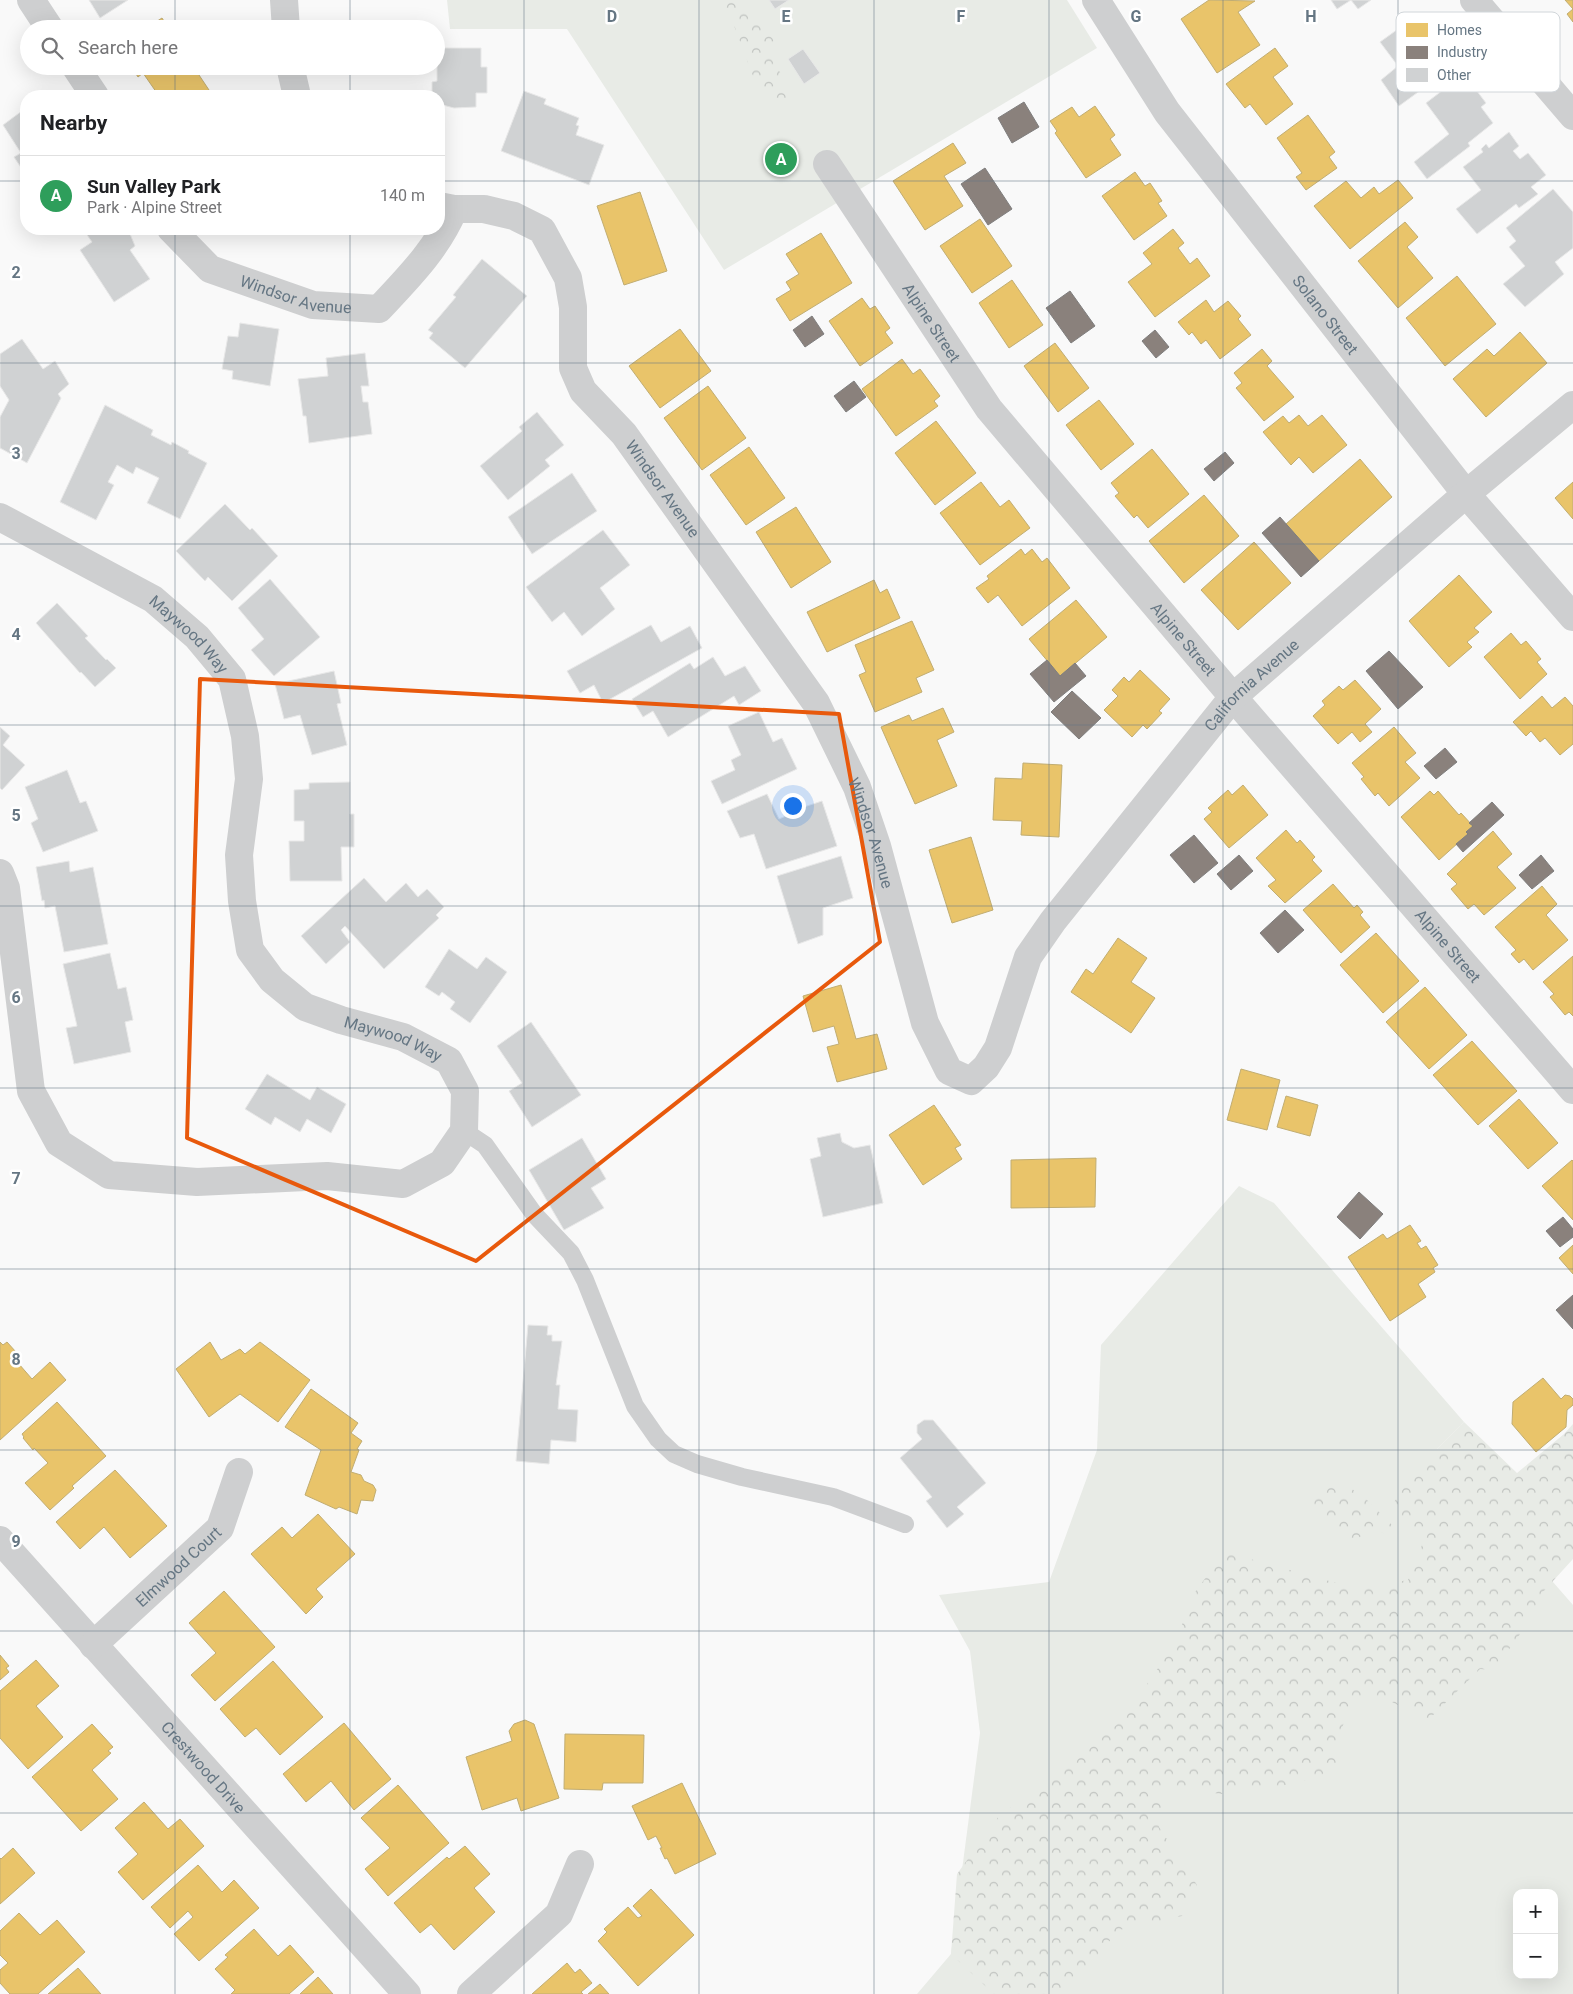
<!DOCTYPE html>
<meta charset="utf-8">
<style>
:root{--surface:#fff;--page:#f2f2f2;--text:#202124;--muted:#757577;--line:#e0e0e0;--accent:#0f766e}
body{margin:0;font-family:Roboto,sans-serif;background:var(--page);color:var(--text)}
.controls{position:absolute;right:15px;bottom:15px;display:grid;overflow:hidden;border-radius:10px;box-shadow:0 5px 20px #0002}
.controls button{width:45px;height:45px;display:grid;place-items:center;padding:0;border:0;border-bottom:1px solid var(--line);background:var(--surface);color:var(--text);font:25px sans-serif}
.you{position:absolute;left:792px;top:805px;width:18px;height:18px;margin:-12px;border:4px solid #fff;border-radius:50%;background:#1a73e8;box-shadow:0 0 0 8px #1a73e833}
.badge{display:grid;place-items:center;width:32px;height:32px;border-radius:50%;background:var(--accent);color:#fff;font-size:16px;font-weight:700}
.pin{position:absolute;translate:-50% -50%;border:2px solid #fff;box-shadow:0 1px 5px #0006}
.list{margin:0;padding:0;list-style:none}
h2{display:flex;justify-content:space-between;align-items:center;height:65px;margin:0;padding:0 20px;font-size:21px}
h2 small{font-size:16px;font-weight:400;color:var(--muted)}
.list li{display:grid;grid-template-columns:32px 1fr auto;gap:15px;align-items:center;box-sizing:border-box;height:80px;padding:0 20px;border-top:1px solid var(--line)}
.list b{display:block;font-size:19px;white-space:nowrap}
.list p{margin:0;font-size:16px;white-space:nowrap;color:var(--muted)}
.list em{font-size:16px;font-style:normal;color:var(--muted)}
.icon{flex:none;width:28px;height:28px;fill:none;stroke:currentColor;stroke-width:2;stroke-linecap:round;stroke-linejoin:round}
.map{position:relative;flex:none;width:1573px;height:1994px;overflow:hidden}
.search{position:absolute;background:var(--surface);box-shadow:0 5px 20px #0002;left:20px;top:20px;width:425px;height:55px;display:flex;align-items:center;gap:12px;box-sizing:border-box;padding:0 18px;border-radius:28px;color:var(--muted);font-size:19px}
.panel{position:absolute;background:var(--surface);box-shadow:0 5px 20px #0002;left:20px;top:90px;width:425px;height:145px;border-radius:20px}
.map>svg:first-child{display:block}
</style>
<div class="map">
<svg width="1573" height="1994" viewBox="0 0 1573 1994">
<defs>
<pattern id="forest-crowns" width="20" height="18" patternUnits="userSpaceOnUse" patternTransform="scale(1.25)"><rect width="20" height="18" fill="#e8ebe6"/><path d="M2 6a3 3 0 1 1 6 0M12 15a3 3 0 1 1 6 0" fill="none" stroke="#c0c3c0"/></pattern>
</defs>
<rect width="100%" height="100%" fill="#f9f9f9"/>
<path fill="#e8ebe6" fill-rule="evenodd" d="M447,0h620l30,48 -373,222 -157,-241h-117z
M1239,1186l35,17 190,219 -27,27 136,156v389h-656l34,-40 29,-221 -10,-82 -31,-56 110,-13 48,-132 4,-105zM1517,1893h37v82h-37z"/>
<path fill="url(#forest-crowns)" d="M714,0h33l14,28 16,7 1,5 -5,13 5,16 9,15v24l-10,-3 -11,-8 -10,-13 -23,-61 -16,-13z
M1464,1422l53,51 47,-39 9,-10v135l-31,34 -19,37 -29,40 -14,-1 -52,51 -42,-21h-32l-13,31 -4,40 -44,14 -72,10 -56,-8 -6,41 38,58 -15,31 -63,14 -55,64h-70l-43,-40 6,-80 42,-58 71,-50 53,-47 53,-77 16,-46 33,-44 133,37 50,-9 14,-35 -32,-37 25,-37z
M1344,1483l23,17 25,25 -3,10 -17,-6 -20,13 -17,-12 -18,-16 -8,-20z"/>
<path fill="#e9c46a" stroke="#c1ad72" d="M1209,0l46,1 -17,11 22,33 -43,28 -36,-54z
M1565,0h8v22l-6,-8 6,-5z
M162,18l7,11h-34l10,-6 3,4z
M1275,48l13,18 -15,11 20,27 -27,21 -16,-21 -5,4 -19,-24z
M131,66h62l20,30h-54l-16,-23 -5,4z
M1095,106l20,29 -5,4 11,16 -35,23 -31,-45 2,-2 -7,-10 22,-14 7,10z
M1308,115l27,37 -6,5 8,11 -31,22 -10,-13 6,-4 -25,-35z
M953,143l13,20 -22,13 19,30 -38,24 -32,-49z
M1135,172l10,14 5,-3 12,18 -4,2 9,13 -33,24 -32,-44z
M1398,180l15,18 -63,51 -36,-43 32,-25 15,17 13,-11 5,7z
M640,192l27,79 -43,14 -27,-79z
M980,219l32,47 -40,27 -32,-47z
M1405,222l13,15 -11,10 26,31 -35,30 -40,-47z
M1173,229l11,14 -6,5 12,16 7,-6 13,18 -55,41 -27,-35 24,-18 -9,-11z
M821,233l31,50 -62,38 -14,-22 15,-9 -5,-8 13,-8 -13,-20z
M1457,276l39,48 -51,42 -39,-48z
M1012,280l31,45 -34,23 -30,-45z
M862,298l8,11 5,-3 15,22 -5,4 8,11 -33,23 -31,-45z
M1206,300l8,12 14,-11 13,15 -3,3 13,16 -31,24 -14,-19 -5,4 -9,-12 -3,3 -11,-13z
M680,329l31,42 -51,37 -31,-42z
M1520,332l27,31 -61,54 -33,-38 34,-30 7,7z
M1055,343l34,45 -31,24 -34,-46z
M1262,349l10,12 -5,5 27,31 -30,24 -28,-33 6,-5 -8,-10z
M902,359l11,15 7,-5 20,27 -6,5 4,5 -42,30 -34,-47z
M708,386l38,52 -44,32 -38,-52z
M1099,400l35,44 -33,26 -35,-45z
M1299,415l9,11 14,-11 25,30 -34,28 -14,-16 -8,8 -28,-33 20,-16 6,7z
M936,421l40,52 -41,32 -40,-52z
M749,447l36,51 -39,27 -36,-50z
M1152,449l37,45 -41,34 -11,-13 -3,3 -19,-22 4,-3 -8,-10z
M1360,459l32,38 -73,64 -33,-37z
M981,482l19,25 9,-7 21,28 -50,37 -40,-52z
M1573,482v37l-18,-21z
M1204,495l35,41 -55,47 -35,-42z
M796,507l35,55 -40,26 -35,-56z
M1254,542l37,41 -53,47 -37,-40z
M1021,549l4,6 7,-6 10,13 5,-4 23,30 -48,38 -24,-31 -10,8 -12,-15 13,-9 -2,-3z
M1459,575l33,37 -18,16 5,4 -12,10 5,5 -23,20 -40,-46z
M874,580l6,13 7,-4 13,29 -73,34 -20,-40z
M1076,600l31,37 -47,39 -31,-37z
M912,621l22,49 -18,8 6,14 -47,20 -16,-37 7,-3 -11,-27z
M1511,633l10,12 5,-4 15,18 -4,3 10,12 -27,25 -36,-42z
M1140,670l30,29 -11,12 3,2 -15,16 -4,-4 -11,12 -28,-27 14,-14 -6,-6 12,-13 5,5z
M1355,680l26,29 -16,15 7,8 -12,10 -8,-10 -14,12 -25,-28 12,-11 -3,-4 17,-15 4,4z
M1542,696l10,12 13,-11 8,9v38l-13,11 -15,-17 -5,4 -9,-11 -5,5 -13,-14z
M943,708l11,24 -17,8 20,46 -42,18 -34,-77 28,-12 3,6z
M1394,727l22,26 -11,9 15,16 -31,28 -11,-13 -3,3 -14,-17 3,-2 -12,-14z
M1023,763l39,2 -3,72 -38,-2 1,-14 -29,-1 2,-42 27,1z
M1243,785l25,30 -39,33 -25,-29 8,-7 -4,-4 20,-18 4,5z
M1430,791l4,4 4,-4 21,24 2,-2 12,13 -7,6 2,2 -29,26 -38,-43z
M1286,830l11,13 3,-3 15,17 -3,3 10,11 -37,32 -17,-17 8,-6 -20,-22z
M1493,831l19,23 -15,13 19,21 -32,27 -10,-11 -6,5 -17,-20 6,-5 -10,-10z
M971,837l22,73 -41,13 -23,-73z
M1333,884l21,24 3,-3 6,7 -3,3 10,12 -29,26 -38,-43z
M1542,886l15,18 -11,11 22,25 -35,30 -9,-11 -5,4 -8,-9 5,-4 -21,-23z
M1376,933l43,48 -36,32 -43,-48z
M1118,938l29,20 -16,24 24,16 -24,35 -60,-41 15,-23 7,5z
M1573,956v60l-4,-4 -4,3 -15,-18 4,-3 -11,-12z
M841,985l15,54 21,-5 10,35 -50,13 -10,-35 12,-3 -5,-18 -21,6 -10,-36z
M1425,987l42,48 -38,34 -43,-47z
M1472,1041l45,50 -39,34 -45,-50z
M1241,1069l39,11 -13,50 -40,-10z
M1286,1096l32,9 -8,31 -33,-9z
M1519,1099l39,44 -30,26 -39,-43z
M934,1105l27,40 -6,3 7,11 -39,26 -34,-50z
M1096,1158l-1,49 -84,1v-48z
M1572,1160l1,1v59l-31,-34z
M1410,1225l11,16 -4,2 4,6 5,-3 12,19 -5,3 2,4 -17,12 8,13 -36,24 -42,-64 35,-23 4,5z
M1573,1245v29l-14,-16z
M0,1342l3,3 4,-3 9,10 -4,4 20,23 18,-17 16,18 -66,60z
M210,1342l11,18 19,-11 5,5 15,-12 50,38 -32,42 -38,-28 -31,23 -33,-48z
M1543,1378l18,21 4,-4 5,1 3,3v6l-6,5 -1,17 -30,25 -24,-28 1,-22z
M311,1389l47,34 -7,10 11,8 -5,8 2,1 -8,22 10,3 3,6 9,4 3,5 -3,11 -12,-1 -4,14 -18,-7 -3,2 -31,-14 16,-45 -36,-23z
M57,1402l49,54 -34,30 2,2 -24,22 -25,-27 23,-20 -14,-15 -1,2 -10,-12 1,-1 -2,-3z
M115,1470l52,56 -37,32 -26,-31 -24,22 -24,-27z
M318,1514l37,40 -39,35 7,8 -17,17 -55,-60 31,-27 10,11z
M224,1591l51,56 -60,54 -24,-26 25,-22 -27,-30z
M0,1655l9,11 -3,2 3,4 -9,8z
M36,1660l23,26 -23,20 27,31 -35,32 -28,-31v-47z
M273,1661l50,56 -43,38 -24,-27 -11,9 -25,-28z
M525,1720l9,4 25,74 -38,13 -4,-13 -35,12 -16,-53 46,-16 -3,-10 5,-7z
M344,1723l47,56 -37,31 -23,-29 -25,21 -23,-28z
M92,1724l21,23 -5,4 3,2 -19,17 26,29 -37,32 -49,-54z
M565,1734l79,1 -1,48h-40l-1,7 -38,-1z
M682,1783l34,71 -41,20 -8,-16 -2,1 -5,-11h2l-6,-12 -8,4 -16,-34z
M398,1785l51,58 -61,53 -23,-27 25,-21 -29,-30z
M144,1802l24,27 12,-10 24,27 -61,54 -25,-28 20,-18 -23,-26z
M465,1846l25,28 -16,14 21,24 -41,38 -23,-26 -11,9 -26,-30 53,-46 2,2z
M13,1848l22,25 -35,31v-46l1,1z
M198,1865l24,27 12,-12 25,28 -60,53 -25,-27 19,-17 -5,-6 -18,17 -19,-21z
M651,1889l43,46 -56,51 -40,-45 9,-9 -3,-3 24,-22 10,11 4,-2 -9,-10z
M19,1913l21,22 17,-15 28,32 -47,42h-28l-10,-11v-13l8,-7 -8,-8v-24z
M254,1929l24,27 12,-11 24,27 -25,22h-58l4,-4 -20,-21 13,-12 -3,-2z
M567,1963l8,10 5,-4 12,14 -11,9 2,2h-51z
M78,1968l23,26h-53z
M318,1977l15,17h-33z
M600,1984l9,10h-21z"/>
<path fill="#8a817c" stroke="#7f7e7e" d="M1024,102l15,25 -27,16 -14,-25z
M985,168l27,41 -24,16 -27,-41z
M1070,291l25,35 -24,17 -25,-35z
M812,316l12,18 -19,13 -12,-17z
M1155,330l14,17 -13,11 -14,-17z
M854,381l12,16 -20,15 -12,-16z
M1225,452l9,11 -20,18 -10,-12z
M1280,517l39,44 -18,16 -39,-44z
M1389,651l34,36 -25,22 -32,-38z
M1047,660l13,16 15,-13 11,13 -32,26 -24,-28z
M1072,691l29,27 -22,21 -28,-27z
M1445,748l12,14 -21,17 -12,-13z
M1492,802l12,13 -41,37 -7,-8 12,-10 -2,-2 7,-6 -4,-3z
M1194,835l24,28 -24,20 -24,-28z
M1239,855l14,16 -22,19 -14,-16z
M1541,855l13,16 -22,18 -13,-14z
M1285,910l19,20 -26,23 -18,-20z
M1359,1192l24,22 -23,25 -23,-22z
M1563,1217l10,12v8l-13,10 -14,-16z
M1573,1295v34l-17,-19z"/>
<path fill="#d0d2d3" stroke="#e8e8e8" d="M89,0h39l-28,18z
M769,0h20l-14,9z
M1331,0h20l-14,9z
M1351,0h20l-13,9z
M1419,14l11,15 -4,3 2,3 8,-7 12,18 -8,6 7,10 -26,20 4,5 -26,19 -18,-26 17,-14 -18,-24z
M437,48h44v19h6v26h-11v14l-22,1 -15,-4v-8h-7v-14l5,-1z
M803,49l17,24 -16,11 -16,-25z
M1464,74l22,29 -5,4 12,16 -25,20 2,3 -43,33 -13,-17 35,-28 -23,-31z
M524,91l22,8 -2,5 35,14 -3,7 3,1 -3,9 28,10 -15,40 -88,-34z
M26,108v67l-12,-18 7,-4 -18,-28z
M1509,132l10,14 -6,5 7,8 8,-6 18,22 -15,12 7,7 -19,14 -3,-4 -39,30 -21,-25 25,-19 -18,-23 20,-15 -2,-3 5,-5 3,4z
M1553,189l20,23v36l-18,14 9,12 -39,33 -22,-23 22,-18 -16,-19 7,-6 -10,-13z
M83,229h45l7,17 -5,4 20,29 -36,23 -34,-52 12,-8z
M482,259l45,37 -62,72 -36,-30 4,-5 -5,-3 28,-33 -3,-2z
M240,323l39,6 -9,57 -38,-7 1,-8 -11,-2 6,-33 10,1z
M22,339l21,30 12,-8 14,23 -11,10 3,4 -34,65 -27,-15v-31l9,-17 -9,-14v-32z
M365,353l4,33h-8l2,16h5l4,32 -63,9 -3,-27h-3l-5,-37 30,-3 -2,-18z
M105,405l48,25 -2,5 20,10 1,-3 17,9 -1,2 19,10 -27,56 -33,-16 12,-25 -23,-11 -3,7 -16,-9 -9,17 6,3 -18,35 -36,-18z
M537,412l27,33 -19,15 5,6 -42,34 -28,-34 42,-35 -3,-4z
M572,473l25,38 -65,43 -24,-37z
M225,504l25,26 2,-2 26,28 -46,45 -24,-24 -3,4 -29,-30z
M603,530l27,35 -30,23 15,21 -33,27 -18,-24 -12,10 -26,-35z
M270,579l50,58 -46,39 -23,-26 13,-11 -26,-31z
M57,603l31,33 -3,2 21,22 1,-1 9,9 -21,19 -14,-15 -1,1 -44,-50z
M651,625l10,17 29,-16 12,22 -99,55 -9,-18 -14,8 -13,-22z
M713,657l12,19 20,-10 16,25 -22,14 -5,-9 -66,41 -15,-26 -10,6 -11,-18 58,-36 4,6z
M334,671l7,32 -4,1 10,41 -35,10 -12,-40 -16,4 -9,-35z
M759,712l14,30 9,-4 15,31 -75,35 -11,-23 24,-11 -4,-10 10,-5 -13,-29z
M0,727l10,9 -7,9 22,20 -23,25 -2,-2z
M67,770l13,33 6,-2 12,30 -55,21 -12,-29 7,-4 -13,-32z
M350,782v32h4v33h-13l1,34h-52l-1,-40h15v-20h-10v-31l15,-1v-6z
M767,794l12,25 14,-6 -1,-2 30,-10 15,45 -71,23 -12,-35 -14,4 -13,-27z
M841,856l12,42 -30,10v27l-25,9 -21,-68z
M69,861l1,11 23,-5 15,77 -44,8 -9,-46 -10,2 -1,-8 -2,1 -6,-34z
M364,878l22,24 20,-19 12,14 9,-8 17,18 -8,8 3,3 -55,51 -39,-43 -4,4 9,12 -24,22 -25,-28z
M449,949l28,20 9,-12 21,15 -37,51 -20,-14 5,-7 -13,-10 -3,4 -14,-9z
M110,953l8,36 8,-2 7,33 -8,2 6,30 -57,12 -8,-36 11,-2 -14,-62z
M531,1022l50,73 -49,32 -23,-36 13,-8 -25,-37z
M267,1074l43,26 7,-13 29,17 -15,29 -24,-14 -7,13 -25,-15 -4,8 -26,-16z
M840,1133l2,9 12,6 16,-3 13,58 -60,14 -13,-58 11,-3 -4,-18z
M582,1138l24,41 -15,9 13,20 -40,22 -35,-60z
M528,1325l20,1 -1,9h5v6h10l-6,44h4l-2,24 20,1 -2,32 -25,-2 -2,24 -33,-3z
M924,1420h9l53,63 -29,24 7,7 -17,14 -21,-27 6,-4 -32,-39 22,-19 -5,-6v-8z"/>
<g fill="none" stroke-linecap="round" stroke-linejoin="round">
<path stroke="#cecfd0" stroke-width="18" d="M464,1131l21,14 49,69 37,39 14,27 50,126 23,33 16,15 23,10 45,13 91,20 72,27"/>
<g stroke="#cecfd0" stroke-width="28">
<path d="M31,0l19,29"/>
<path d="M284,0l2,29"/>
<path id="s1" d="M1096,0l71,112 299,382 107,123"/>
<path d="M1474,0l99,116"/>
<path d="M75,66l20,30"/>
<path d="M290,66l7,30"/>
<path id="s2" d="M827,164l162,245 244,288 340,393"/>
<path id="s3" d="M439,206l15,3h30l30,7 28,14 26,48 5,29v61l10,23 41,43 192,269 41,84 20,59 48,177 24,48 22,10 15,-14 12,-19 30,-91 25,-36 180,-224 233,-203 107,-89"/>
<path id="s4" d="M171,229l39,40 103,36 66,4c29,-31 59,-61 75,-100"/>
<path id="s5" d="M0,517l153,82 44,38 35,42 13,57 4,43 -10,76 3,46 8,49 22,30 33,27 36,13 62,17 46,24 16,30 -1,40 -22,32 -39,21 -76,-8 -130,6 -88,-7 -50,-32 -28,-52 -25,-203 -6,-15"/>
<path id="s6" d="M0,1540l407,454"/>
<path id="s7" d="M93,1645l127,-117 19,-56"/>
<path d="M471,1994l88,-80 21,-50"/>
</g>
</g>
<path fill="none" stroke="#e8590c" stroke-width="4" stroke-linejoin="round" d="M200,679l639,35 41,228 -404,319 -289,-123z"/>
<path fill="none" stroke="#657683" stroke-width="1" stroke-opacity="0.55" d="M175,0v29M350,0v29M524,0v1994M699,0v1994M874,0v1994M1049,0v1994M1223,0v1994M1398,0v1994M175,66v30M350,66v30M0,181h26M439,181h1134M175,229v1765M350,229v1765M0,363h1573M0,544h1573M0,725h1573M0,906h1573M0,1088h1573M0,1269h1573M0,1450h1573M0,1631h1573M0,1813h1573"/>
<g text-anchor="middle" stroke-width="5" stroke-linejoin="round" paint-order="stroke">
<g font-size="16" fill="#657683" stroke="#fff">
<text dy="6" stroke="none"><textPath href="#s4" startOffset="146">Windsor Avenue</textPath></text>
<text dy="6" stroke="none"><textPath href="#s1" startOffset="390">Solano Street</textPath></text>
<text dy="6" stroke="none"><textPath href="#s2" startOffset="190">Alpine Street</textPath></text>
<text dy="6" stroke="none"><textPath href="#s3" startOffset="404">Windsor Avenue</textPath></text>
<text dy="6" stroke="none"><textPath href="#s5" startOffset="224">Maywood Way</textPath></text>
<text dy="6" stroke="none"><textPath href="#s2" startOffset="595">Alpine Street</textPath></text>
<text dy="6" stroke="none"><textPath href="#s3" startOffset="1576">California Avenue</textPath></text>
<text dy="6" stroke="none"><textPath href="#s3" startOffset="809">Windsor Avenue</textPath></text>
<text dy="6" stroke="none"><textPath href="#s2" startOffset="1000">Alpine Street</textPath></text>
<text dy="6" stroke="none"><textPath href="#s5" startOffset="734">Maywood Way</textPath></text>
<text dy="6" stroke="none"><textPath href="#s7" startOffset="116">Elmwood Court</textPath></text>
<text dy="6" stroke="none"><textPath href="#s6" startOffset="305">Crestwood Drive</textPath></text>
</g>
</g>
<rect x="1396" y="12" width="164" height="80" rx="8" fill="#fff" stroke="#d1d6da" stroke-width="1"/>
<rect x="1406" y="23" width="22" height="14" fill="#e9c46a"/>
<rect x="1406" y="46" width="22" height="13" fill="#8a817c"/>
<rect x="1406" y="68" width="22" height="14" fill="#d0d2d3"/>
<g font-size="14" fill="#657683">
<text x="1437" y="35">Homes</text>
<text x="1437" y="57">Industry</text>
<text x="1437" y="80">Other</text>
</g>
<g font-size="16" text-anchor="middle" font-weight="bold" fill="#657683" stroke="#fff" stroke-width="5" stroke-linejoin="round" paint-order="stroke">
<text x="612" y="22">D</text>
<text x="786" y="22">E</text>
<text x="961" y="22">F</text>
<text x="1136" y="22">G</text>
<text x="1311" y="22">H</text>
<text x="16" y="278">2</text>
<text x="16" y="459">3</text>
<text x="16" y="640">4</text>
<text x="16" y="821">5</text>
<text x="16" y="1003">6</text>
<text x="16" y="1184">7</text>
<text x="16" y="1365">8</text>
<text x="16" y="1547">9</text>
</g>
</svg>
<div class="controls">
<button>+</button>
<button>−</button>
</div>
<div class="you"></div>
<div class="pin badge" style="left:781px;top:159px;background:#2e9e5b">A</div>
<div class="search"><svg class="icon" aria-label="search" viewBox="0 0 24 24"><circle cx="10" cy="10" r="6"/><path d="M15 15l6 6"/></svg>Search here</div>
<section class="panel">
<h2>Nearby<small></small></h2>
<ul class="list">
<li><span class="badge" style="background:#2e9e5b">A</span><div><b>Sun Valley Park</b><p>Park · Alpine Street</p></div><em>140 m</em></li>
</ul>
</section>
</div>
